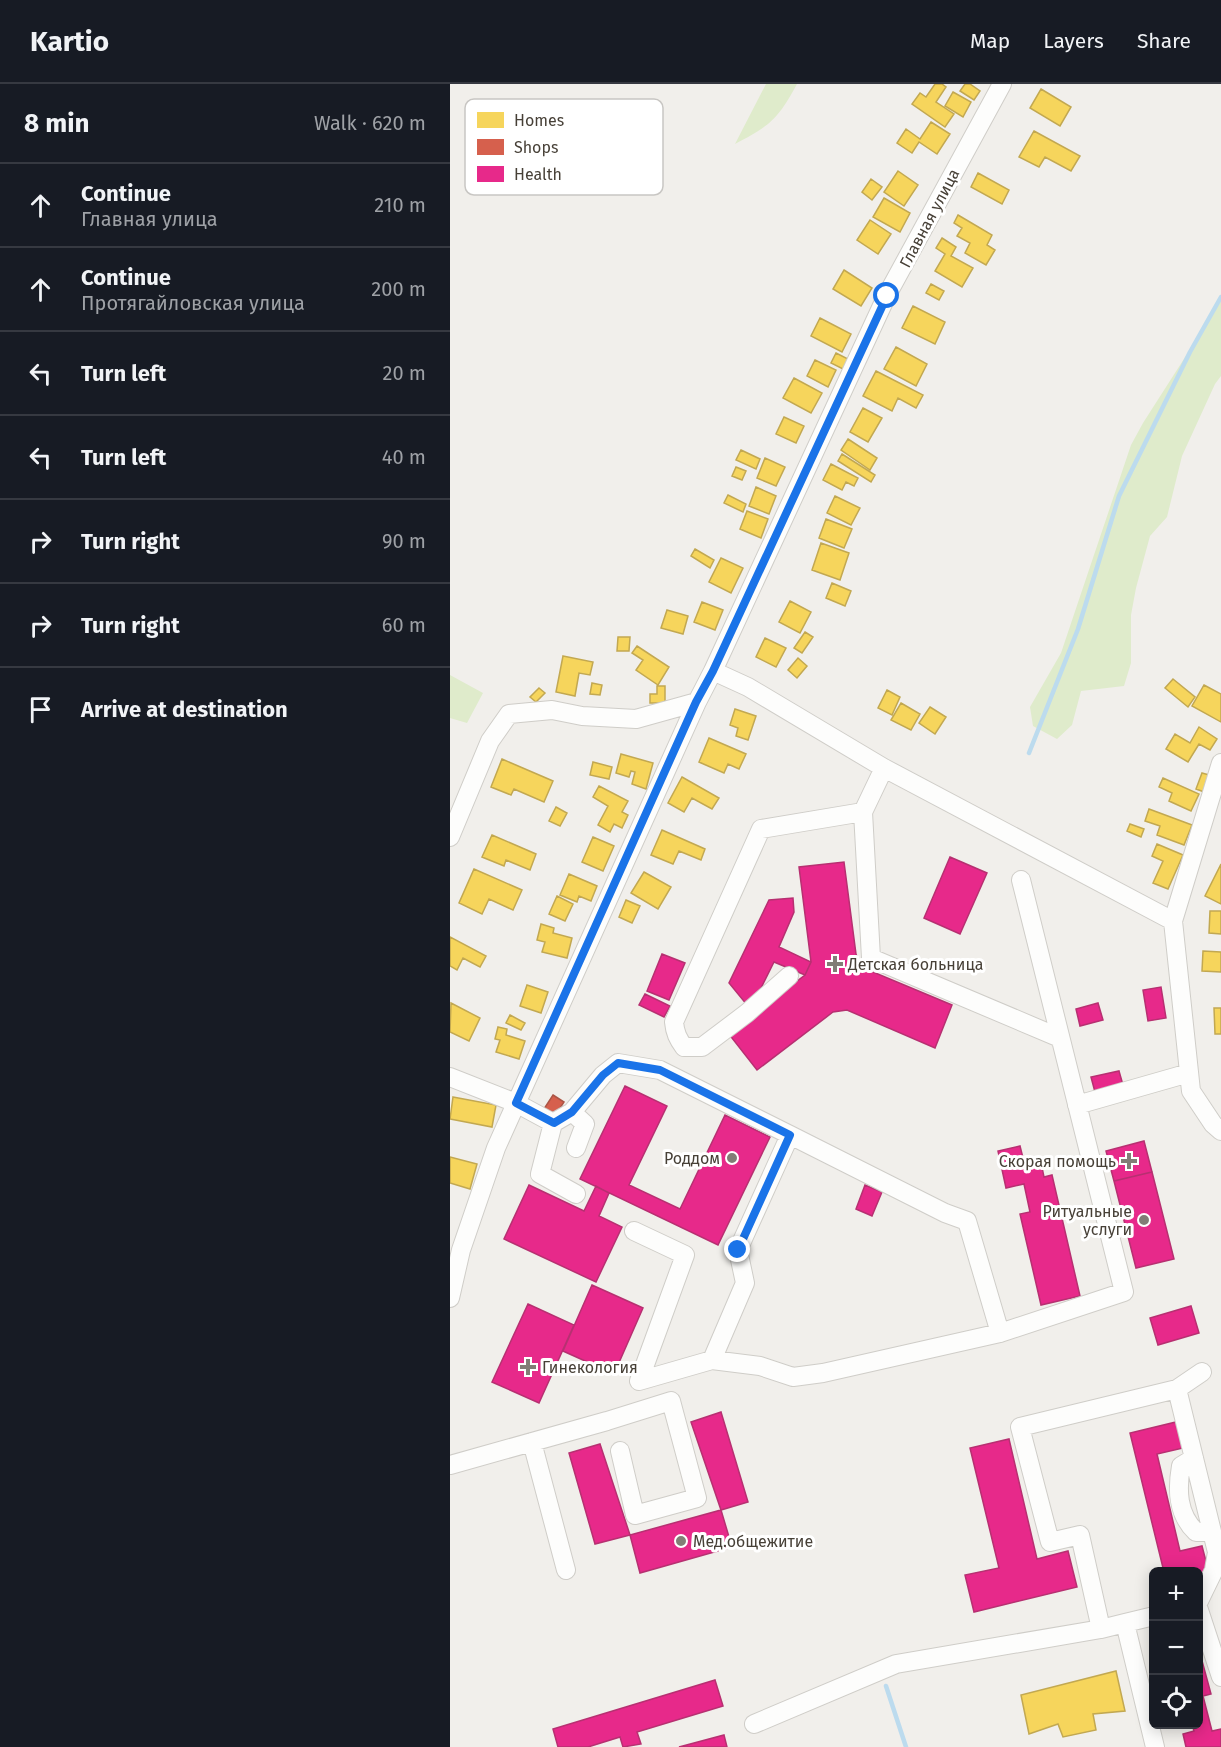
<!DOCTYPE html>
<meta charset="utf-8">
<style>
:root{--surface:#171b24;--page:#20242c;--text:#f1f3f6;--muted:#9ea1a6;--line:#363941}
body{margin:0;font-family:"Fira Sans",sans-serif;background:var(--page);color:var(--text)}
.controls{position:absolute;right:18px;bottom:18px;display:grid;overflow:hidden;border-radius:9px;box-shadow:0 3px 15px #0003}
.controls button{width:54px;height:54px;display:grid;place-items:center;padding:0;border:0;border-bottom:2px solid var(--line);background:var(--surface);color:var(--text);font:30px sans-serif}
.stop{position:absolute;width:18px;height:18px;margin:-14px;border:4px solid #1a73e8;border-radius:50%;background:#fff}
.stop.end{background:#1a73e8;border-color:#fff;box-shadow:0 2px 6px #0008}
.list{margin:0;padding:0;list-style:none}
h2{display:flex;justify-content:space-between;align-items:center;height:78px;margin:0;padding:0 24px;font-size:26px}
h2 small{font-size:20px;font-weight:400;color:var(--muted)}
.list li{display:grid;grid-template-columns:39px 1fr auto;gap:18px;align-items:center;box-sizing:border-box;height:84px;padding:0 24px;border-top:2px solid var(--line)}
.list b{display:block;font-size:22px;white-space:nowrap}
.list p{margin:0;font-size:20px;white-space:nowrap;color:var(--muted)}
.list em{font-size:20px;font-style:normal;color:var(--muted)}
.icon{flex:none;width:33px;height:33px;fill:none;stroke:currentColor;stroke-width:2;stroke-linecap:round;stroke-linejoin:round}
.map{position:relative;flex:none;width:771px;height:1663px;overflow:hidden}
header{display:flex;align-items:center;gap:36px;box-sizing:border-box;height:84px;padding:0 30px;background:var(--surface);border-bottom:2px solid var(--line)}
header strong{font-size:28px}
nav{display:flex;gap:33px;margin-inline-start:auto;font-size:21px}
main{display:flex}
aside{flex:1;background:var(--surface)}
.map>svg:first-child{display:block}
</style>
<header>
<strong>Kartio</strong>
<nav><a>Map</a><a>Layers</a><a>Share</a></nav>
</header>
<main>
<aside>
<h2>8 min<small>Walk · 620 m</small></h2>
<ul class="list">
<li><svg class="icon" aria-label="ahead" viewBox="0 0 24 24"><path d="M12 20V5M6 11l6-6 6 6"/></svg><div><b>Continue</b><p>Главная улица</p></div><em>210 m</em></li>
<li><svg class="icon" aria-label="ahead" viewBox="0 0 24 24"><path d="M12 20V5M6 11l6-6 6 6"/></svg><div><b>Continue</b><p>Протягайловская улица</p></div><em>200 m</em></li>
<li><svg class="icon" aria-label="left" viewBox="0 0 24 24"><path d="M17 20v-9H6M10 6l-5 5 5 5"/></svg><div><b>Turn left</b></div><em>20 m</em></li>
<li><svg class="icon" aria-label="left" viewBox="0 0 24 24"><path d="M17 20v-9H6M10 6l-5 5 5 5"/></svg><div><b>Turn left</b></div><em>40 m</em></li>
<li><svg class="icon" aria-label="right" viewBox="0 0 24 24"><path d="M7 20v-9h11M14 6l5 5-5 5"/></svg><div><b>Turn right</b></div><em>90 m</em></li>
<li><svg class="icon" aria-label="right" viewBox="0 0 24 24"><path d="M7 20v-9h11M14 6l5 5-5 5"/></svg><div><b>Turn right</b></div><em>60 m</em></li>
<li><svg class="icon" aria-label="arrive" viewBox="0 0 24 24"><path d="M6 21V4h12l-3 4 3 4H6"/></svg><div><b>Arrive at destination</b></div></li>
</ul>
</aside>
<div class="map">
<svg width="771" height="1663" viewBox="0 0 771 1663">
<rect width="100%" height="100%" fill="#f1efeb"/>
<path fill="#dfebcb" d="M316,0h31c-19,35 -27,42 -62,60z
M771,217v75l-6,8 -33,72 -15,61 -17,19 -14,52 -5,27v48l-7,23 -43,5 -9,34 -15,14 -24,-13 -3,-19 31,-54 70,-208 12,-22z
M0,591l33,18 -16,30 -17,-5z"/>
<path fill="#f6d55c" stroke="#c2a851" stroke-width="1.5" d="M485,0h7l4,3 -10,15 18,12 -9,13 -33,-23 8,-11 6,4z
M515,0h5l10,7 -6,9 -14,-9z
M591,5l30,18 -11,19 -30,-18z
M503,8l18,10 -8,15 -18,-11z
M481,38l19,12 -13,20 -18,-12 -7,11 -15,-10 9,-14 14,10z
M584,47l46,25 -9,15 -26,-14 -6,10 -20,-10z
M448,87l20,14 -14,21 -20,-14z
M528,89l31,17 -7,14 -31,-17z
M421,95l11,8 -10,13 -10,-8z
M434,114l26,15 -10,19 -27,-15z
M508,131l34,20 -5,10 8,5 -9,15 -21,-12 5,-10 -13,-7 5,-8 -8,-5z
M420,136l21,14 -13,20 -21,-14z
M492,154l14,9 -5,9 22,12 -11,19 -27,-16 10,-17 -9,-6z
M394,186l28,18 -11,18 -28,-17z
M481,200l13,7 -5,9 -13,-7z
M463,222l32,16 -10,22 -33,-16z
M370,234l31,16 -9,18 -31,-16z
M446,263l31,17 -11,22 -32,-17z
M386,269l12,6 -5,10 -12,-6z
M365,276l21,10 -8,17 -21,-11z
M426,287l47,24 -7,13 -18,-10 -6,13 -29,-15z
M344,294l28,15 -11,20 -28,-15z
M413,324l19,10 -14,24 -18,-10z
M334,333l20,9 -8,17 -20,-9z
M398,355l29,19 -7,12 -29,-20z
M291,366l19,9 -4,10 -20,-9z
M392,370l33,21 -4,7 -33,-21z
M315,374l20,9 -9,19 -19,-8z
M381,380l27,14 -4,8 -8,-4 -4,8 -19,-10z
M286,383l10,4 -4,9 -10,-4z
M306,403l20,9 -7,18 -20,-8z
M278,411l18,9 -3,8 -19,-9z
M385,412l25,12 -9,17 -24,-12z
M297,427l21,8 -7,19 -21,-9z
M376,435l26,10 -8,19 -25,-10z
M371,459l28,10 -9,27 -28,-10z
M245,465l19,11 -4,8 -19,-12z
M271,474l22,10 -12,25 -22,-11z
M382,499l19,8 -6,15 -19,-8z
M340,517l21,11 -11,21 -21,-11z
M252,518l21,8 -8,20 -21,-8z
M217,526l21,6 -5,18 -22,-6z
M355,548l8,5 -11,16 -8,-5z
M168,553h12l-1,14h-12z
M315,554l21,10 -10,19 -20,-10z
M187,562l32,21 -11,18 -22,-15 7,-10 -11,-7z
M113,572l30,6 -3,13 -11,-2 -4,23 -19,-4z
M348,574l9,8 -10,12 -9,-8z
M723,595l22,18 -7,10 -23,-19z
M142,599l10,2 -2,10 -10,-1z
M754,601l17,9v28l-29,-16z
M207,602h8v17h-15v-9h7z
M89,604l6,5 -9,9 -6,-5z
M437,606l13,7 -8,18 -14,-7z
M451,619l19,11 -9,16 -20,-10z
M480,623l16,10 -11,17 -16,-11z
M285,625l21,7 -8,24 -12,-4 2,-8 -8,-3z
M749,643l18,12 -7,11 -11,-6 -11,18 -22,-13 9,-15 15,9z
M259,654l37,16 -7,15 -11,-5 -4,9 -25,-11z
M171,670l32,9 -7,26 -14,-5 3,-12 -4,-1 -2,6 -13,-4z
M52,675l51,22 -9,21 -30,-13 -3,6 -20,-8z
M143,678l19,5 -3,12 -19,-4z
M752,689l11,3 -6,17 -11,-4z
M232,693l37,21 -7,11 -20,-11 -8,14 -16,-9z
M713,694l36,16 -8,17 -22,-10 3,-8 -13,-6z
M149,702l29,15 -6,11 6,3 -6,13 -8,-4 -4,8 -12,-7 10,-19 -15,-9z
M106,723l11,6 -7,13 -11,-5z
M699,725l43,16 -8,20 -27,-10 3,-9 -15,-5z
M680,740l14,5 -3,8 -14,-6z
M212,746l43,19 -4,11 -22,-9 -6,13 -22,-9z
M42,751l44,19 -6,16 -24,-10 -2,6 -22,-9z
M143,753l21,9 -11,25 -21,-9z
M707,760l26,11 -15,34 -15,-6 10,-22 -11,-5z
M771,780v40l-16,-8z
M24,785l48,21 -9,20 -24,-11 -7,15 -23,-11z
M194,788l27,15 -13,22 -27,-16z
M119,790l28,12 -6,15 -12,-5 -2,6 -17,-7z
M107,812l16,8 -8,17 -16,-7z
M176,816l14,6 -8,17 -13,-6z
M760,827h11v23l-12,-1z
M91,840l13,4 -1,5 19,5 -5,20 -25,-6 3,-10 -8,-2z
M0,853l36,19 -6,11 -17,-9 -6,12 -7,-4z
M753,867l18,1v20l-19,-1z
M77,901l21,7 -7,21 -21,-7z
M1,919l29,15 -11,23 -19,-9z
M764,924h7v26h-6z
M60,931l15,8 -4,7 -15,-7z
M48,943l9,2 -1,6 19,6 -6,18 -23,-7 4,-12 -5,-1z
M3,1013l43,8 -4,22 -42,-8z
M0,1073l27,7 -7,25 -20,-6z
M666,1587l9,40 -32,3 3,16 -33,7 -5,-13 -29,10 -8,-39z"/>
<path fill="#d6604d" stroke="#ab5646" stroke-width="1.5" d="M103,1011l11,7 -11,17 -11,-7z"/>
<path fill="#e7298a" stroke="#b73071" stroke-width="1.5" d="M500,773l37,16 -27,61 -36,-16z
M394,778l12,92 5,13 91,38 -17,43 -88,-38 -14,2 -76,58 -29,-37 77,-58 6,-13 -12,-95z
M343,814l1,14 -15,35 32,15 -6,13 -31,-13 -16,32 -11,11 -18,-22 40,-83z
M212,870l23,9 -16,37 -22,-9z
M711,903l5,31 -18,3 -5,-31z
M195,910l25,12 -6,11 -25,-12z
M648,919l5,17 -23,6 -4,-17z
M669,987l4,14 -28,7 -4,-15z
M175,1002l42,20 -38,79 51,24 45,-94 45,22 -52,108 -138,-66z
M694,1057l8,31 -38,9 -8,-30z
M570,1062l4,16 16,-4 4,19 8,-2 28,121 -39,9 -21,-91 10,-2 -6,-28 -18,4 -8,-37z
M702,1088l22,87 -38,9 -22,-87z
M79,1101l55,26 12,-25 13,7 -10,23 23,11 -26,55 -92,-43z
M415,1101l17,7 -10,24 -16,-7z
M142,1201l51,23 -29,66 -51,-23z
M78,1220l46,21 -35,78 -47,-21z
M741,1222l8,27 -41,12 -8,-27z
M271,1328l27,90 -27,8 -30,-88z
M726,1338l7,26 -26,6 23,97 22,-5 7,27 -11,2v-3h-34l-34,-139z
M559,1355l28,120 31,-8 9,36 -103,25 -9,-37 34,-7 -29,-120z
M150,1360l30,91 -35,9 -26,-91z
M271,1426l11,37 -92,26 -10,-38z
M748,1562l13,48 -8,2 9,35 9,-2v18h-35l-3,-13 11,-3 -2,-7h6z
M265,1596l8,26 -86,26 4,12 -18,3 -3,-10 -32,10h-30l-5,-18z
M274,1651l3,12h-48z"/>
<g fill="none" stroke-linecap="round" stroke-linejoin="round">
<path stroke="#bcdbee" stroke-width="4.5" d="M579,669l49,-124 41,-133 71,-144 31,-55
M436,1602l20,61"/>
<g stroke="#cfcdc8" stroke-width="20">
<path id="minor" d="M263,587l35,16 136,81 289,153
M771,679l-48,158 18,170 22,33 8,7
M434,684l-21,44 8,146 189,80
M0,753l40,-96 19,-27 43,-4 30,6 54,3 61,-17
M339,892l-42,37 -45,34h-18c-6,-8 -9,-14 -10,-25l87,-193 102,-17
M0,993l66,26 37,20 19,-11 31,-37 15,-12 42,7 130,65 -52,115 7,33 -33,77 -73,21 46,-126 -51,-24
M627,1021l112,-32
M122,1028l13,12 -9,24
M103,1039l-13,51 36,20
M340,1051l155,78 22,8 33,112
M0,1214l11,-48 35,-102 201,-446 16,-31 174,-376 115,-211
M262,1276l48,6 33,11 30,-4 177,-40 124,-41 -103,-412
M82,1358l34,128
M744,1374l-13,8c-4,23 -4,48 15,66h16
M0,1381l157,-44 64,-20 26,97 -62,17 -15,-64
M748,1519l16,-33 3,-18 -40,-163 25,-17
M748,1523l23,70
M704,1532l-29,7 30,124
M675,1539l-24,6 -21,-94 -30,7 -30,-115 157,-38
M304,1640l142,-60 205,-35"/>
</g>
<use href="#minor" stroke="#fdfdfc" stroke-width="18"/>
</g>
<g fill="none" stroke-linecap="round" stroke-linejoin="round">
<path stroke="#1a73e8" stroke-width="8" d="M288,1166l52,-115 -130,-65 -42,-7 -15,12 -31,37 -18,11 -38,-20 180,-401 17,-31 174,-375"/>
</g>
<g fill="#827d76" stroke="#fff" stroke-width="2">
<path d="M382 871h6v6h6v6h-6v6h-6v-6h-6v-6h6z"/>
<circle cx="282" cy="1074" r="6"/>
<path d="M676 1068h6v6h6v6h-6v6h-6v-6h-6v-6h6z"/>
<circle cx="694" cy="1136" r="6"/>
<path d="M75 1274h6v6h6v6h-6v6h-6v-6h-6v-6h6z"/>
<circle cx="231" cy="1457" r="6"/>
</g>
<g text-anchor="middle" stroke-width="6" stroke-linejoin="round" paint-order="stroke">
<g font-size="16" fill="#474037" stroke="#fff">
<text transform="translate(479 134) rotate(-62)" y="6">Главная улица</text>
</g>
<g font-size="16" fill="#474037" stroke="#fff" text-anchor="start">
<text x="398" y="886">Детская больница</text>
<text x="270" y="1080" text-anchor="end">Роддом</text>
<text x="666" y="1083" text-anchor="end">Скорая помощь</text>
<text x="682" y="1133" text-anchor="end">Ритуальные<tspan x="682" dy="18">услуги</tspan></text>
<text x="92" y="1289">Гинекология</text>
<text x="243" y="1463">Мед.общежитие</text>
</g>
</g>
<rect x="15" y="15" width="198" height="96" rx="9" fill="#fff" stroke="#c8c6c3" stroke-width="1.5"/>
<rect x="27" y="28" width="27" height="16" fill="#f6d55c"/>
<rect x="27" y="55" width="27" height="16" fill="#d6604d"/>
<rect x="27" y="82" width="27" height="16" fill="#e7298a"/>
<g font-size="16" fill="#474037">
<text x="64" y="42">Homes</text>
<text x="64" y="69">Shops</text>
<text x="64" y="96">Health</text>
</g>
</svg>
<div class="controls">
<button>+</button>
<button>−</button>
<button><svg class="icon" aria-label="locate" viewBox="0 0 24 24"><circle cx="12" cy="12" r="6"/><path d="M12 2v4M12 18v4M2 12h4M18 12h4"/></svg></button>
</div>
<div class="stop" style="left:437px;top:212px"></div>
<div class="stop end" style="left:288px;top:1166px"></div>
</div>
</main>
